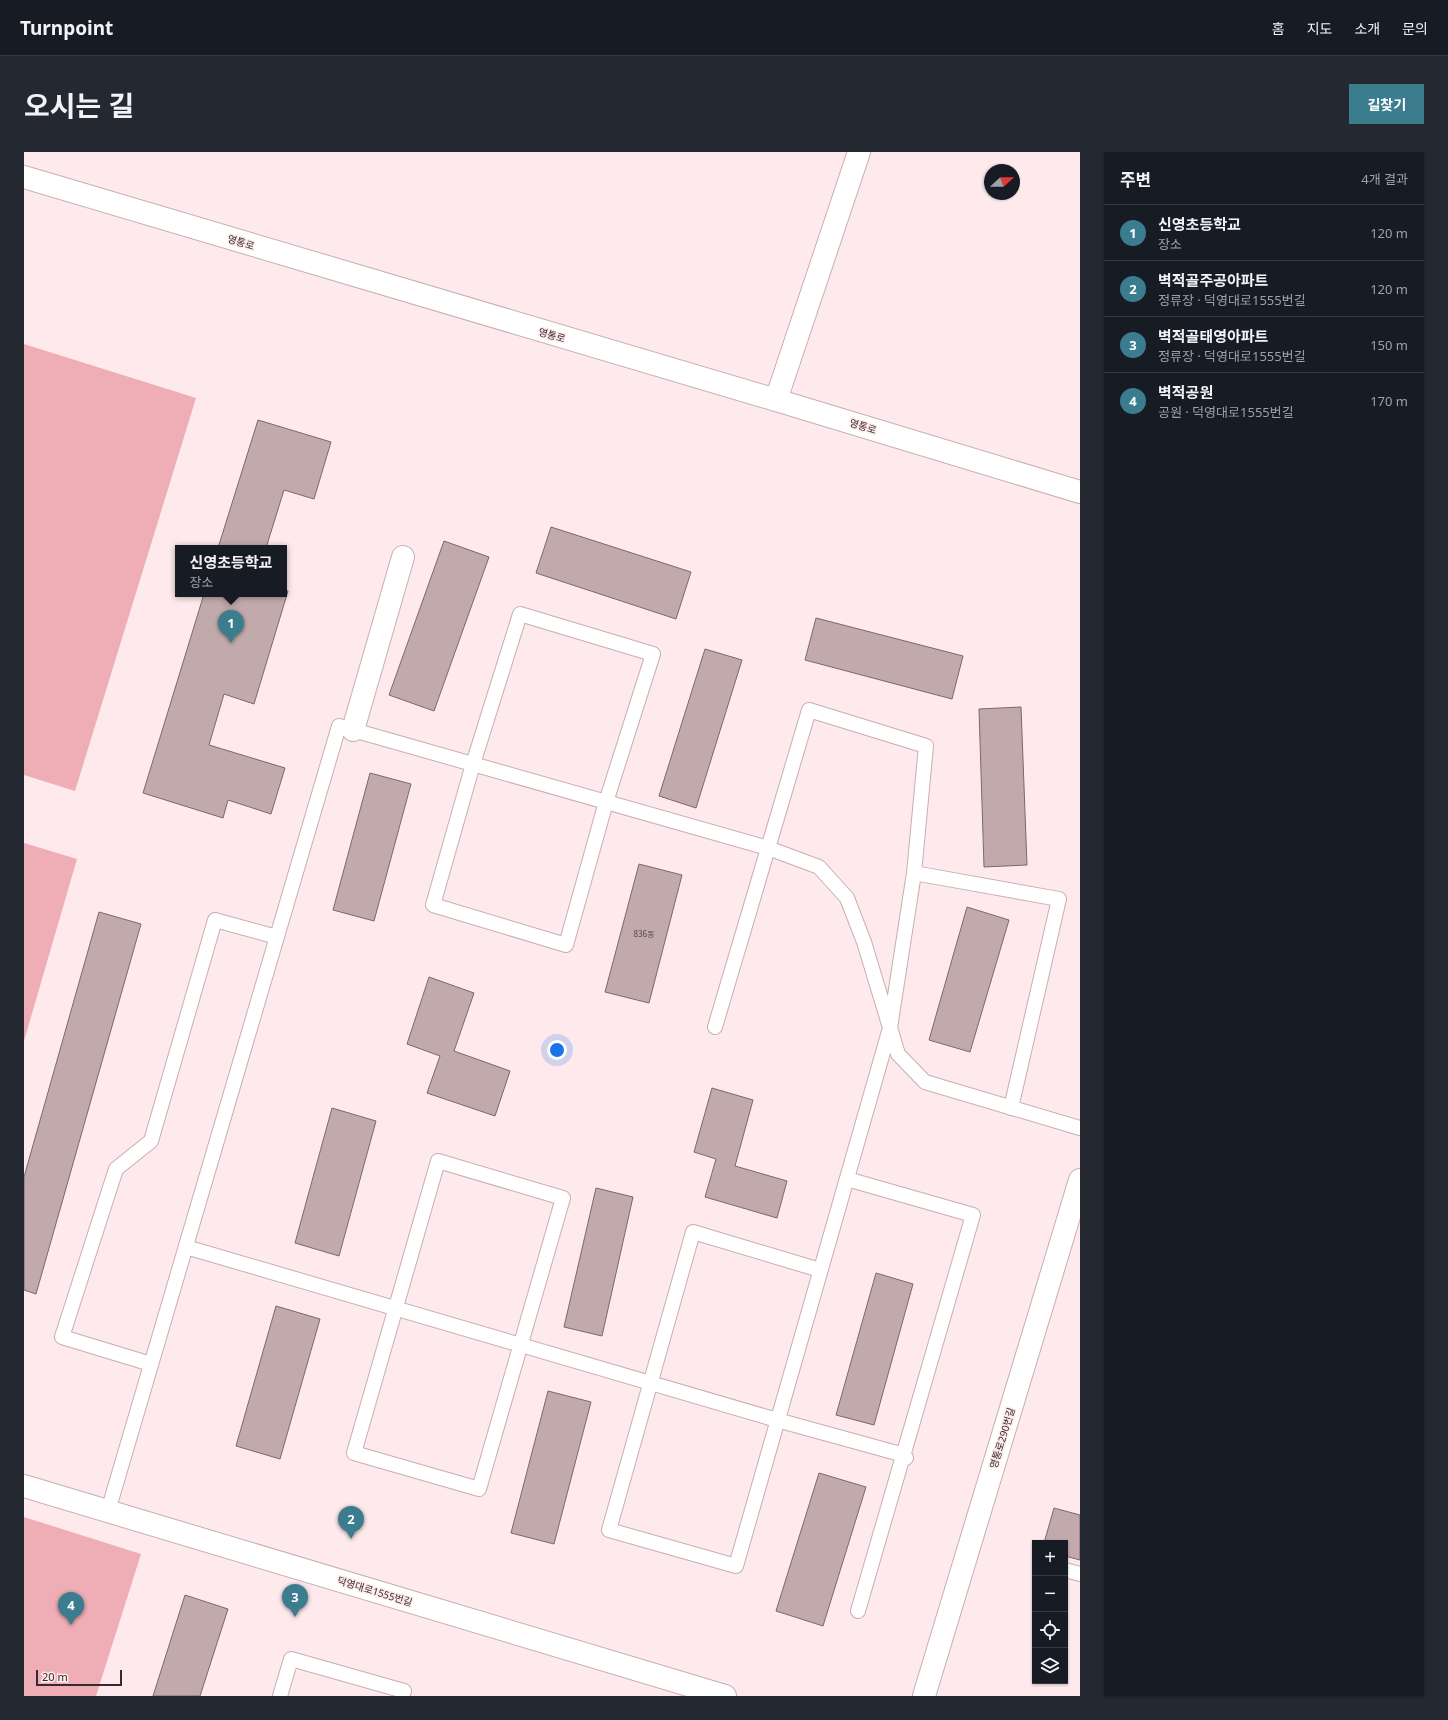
<!DOCTYPE html>
<html lang="ko">
<meta charset="utf-8">
<style>
:root{--surface:#171b24;--page:#242831;--text:#f1f3f6;--muted:#9ea1a6;--line:#363941;--accent:#3c7c8f}
body{margin:0;font-family:"Noto Sans","Noto Sans KR",sans-serif;background:var(--page);color:var(--text)}
.controls{position:absolute;right:12px;bottom:12px;display:grid;overflow:hidden;border-radius:0px;box-shadow:0 1px 3px #0004}
.controls button{width:36px;height:36px;display:grid;place-items:center;padding:0;border:0;border-bottom:1px solid var(--line);background:var(--surface);color:var(--text);font:20px sans-serif}
.compass{position:absolute;left:960px;top:12px;width:36px;height:36px;border-radius:50%;background:var(--surface);box-shadow:0 1px 3px #0004;rotate:69deg}
.scale{position:absolute;left:12px;bottom:10px;width:86px;box-sizing:border-box;padding-left:4px;border:2px solid #342b2c;border-top:0;font-size:11px;line-height:14px;white-space:nowrap;color:#342b2c;-webkit-text-stroke:3px #fee9ec;paint-order:stroke}
.you{position:absolute;left:533px;top:898px;width:14px;height:14px;margin:-10px;border:3px solid #fff;border-radius:50%;background:#1a73e8;box-shadow:0 0 0 6px #1a73e833}
.badge{display:grid;place-items:center;width:26px;height:26px;border-radius:50%;background:var(--accent);color:#fff;font-size:13px;font-weight:700}
.pin{position:absolute;translate:-50% -33px;filter:drop-shadow(0 1px 2px #0008)}
.pin::after{content:'';position:absolute;top:21px;width:14px;height:12px;background:inherit;clip-path:polygon(0 0,100% 0,50% 100%)}
.popup{position:absolute;left:151px;top:393px;width:112px;height:52px;box-sizing:border-box;display:grid;place-content:center;border-radius:0px;background:var(--surface);filter:drop-shadow(0 1px 3px #0005);font-size:13px;white-space:nowrap;color:var(--muted)}
.popup b{font-size:15px;color:var(--text)}
.popup::after{content:'';position:absolute;left:50%;top:100%;margin-left:-8px;border:8px solid transparent;border-top-color:var(--surface)}
.list{margin:0;padding:0;list-style:none}
h2{display:flex;justify-content:space-between;align-items:center;height:52px;margin:0;padding:0 16px;font-size:17px}
h2 small{font-size:13px;font-weight:400;color:var(--muted)}
.list li{display:grid;grid-template-columns:26px 1fr auto;gap:12px;align-items:center;box-sizing:border-box;height:56px;padding:0 16px;border-top:1px solid var(--line)}
.list b{display:block;font-size:15px;white-space:nowrap}
.list p{margin:0;font-size:13px;white-space:nowrap;color:var(--muted)}
.list em{font-size:13px;font-style:normal;color:var(--muted)}
.icon{flex:none;width:22px;height:22px;fill:none;stroke:currentColor;stroke-width:2;stroke-linecap:round;stroke-linejoin:round}
.map{position:relative;flex:none;width:1056px;height:1544px;overflow:hidden;border-radius:0px}
header{display:flex;align-items:center;gap:24px;box-sizing:border-box;height:56px;padding:0 20px;background:var(--surface);border-bottom:1px solid var(--line)}
header strong{font-size:19px}
nav{display:flex;gap:22px;margin-inline-start:auto;font-size:14px}
.intro{display:flex;align-items:center;justify-content:space-between;box-sizing:border-box;height:96px;padding:0 24px}
h1{margin:0;font-size:28px}
.button{padding:10px 18px;border-radius:0px;background:var(--accent);color:#fff;font-size:14px;font-weight:700}
main{display:flex;gap:24px;padding:0 24px}
aside{flex:1;background:var(--surface);border-radius:0px;box-shadow:0 1px 3px #0004}
.map>svg:first-child{display:block}
</style>
<header>
<strong>Turnpoint</strong>
<nav><a>홈</a><a>지도</a><a>소개</a><a>문의</a></nav>
</header>
<div class="intro"><h1>오시는 길</h1><a class="button">길찾기</a></div>
<main>
<div class="map">
<svg width="1056" height="1544" viewBox="0 0 1056 1544">
<rect width="100%" height="100%" fill="#fee9ec"/>
<path fill="#efadb6" d="M0,192l172,54 -121,393 -51,-16z
M0,691l53,16 -53,182z
M0,1365l117,37 -45,142h-72z"/>
<path fill="#c2aaac" stroke="#7c6769" d="M234,268l73,22 -17,57 -30,-9 -18,58h-48z
M527,375l140,45 -15,47 -140,-46z
M420,389l45,16 -55,154 -45,-16z
M260,438l4,1 -34,113 -30,-10 -15,51 76,23 -14,46 -43,-14 -5,18 -80,-25 61,-199h80z
M792,466l147,38 -11,43 -147,-39z
M681,497l37,11 -46,148 -37,-12z
M997,555l6,158 -43,2 -5,-158z
M346,621l41,11 -37,137 -41,-11z
M615,712l43,11 -33,128 -44,-11z
M943,755l42,13 -39,132 -41,-12z
M75,760l42,12 -105,370 -12,-4v-113z
M405,825l45,16 -20,58 56,20 -15,45 -68,-23 13,-37 -33,-12z
M688,936l41,12 -18,66 52,15 -10,37 -72,-21 11,-38 -22,-7z
M308,956l44,13 -37,135 -44,-13z
M572,1036l37,9 -31,139 -38,-9z
M852,1121l37,11 -39,141 -38,-10z
M252,1154l44,13 -40,140 -44,-13z
M524,1239l43,11 -37,142 -43,-11z
M795,1321l47,14 -43,139 -47,-15z
M1030,1356l26,7v45l-15,-4v-13h-21z
M161,1443l43,14 -28,87h-47z"/>
<g fill="none" stroke-linecap="round" stroke-linejoin="round">
<g stroke="#c7afb1" stroke-width="16">
<path id="lane" d="M496,462l133,40 -47,148 -40,143 -133,-40 40,-141z
M890,721l145,26 -48,209
M691,875l94,-317 117,36 -12,127 -24,155 -154,538 -127,-36 84,-298 127,38
M414,1009l125,37 -84,291 -125,-36z
M823,1027l126,36 -115,396
M162,1095l591,173 127,35 2,3
M127,1212l-89,-27 54,-168 35,-28 64,-221 62,17
M84,1359l231,-785 429,122 51,19 28,31 17,44 34,112 27,28 155,46
M1041,1418l15,4
M256,1544l11,-37 113,32 -2,5"/>
</g>
<g stroke="#c7afb1" stroke-width="24">
<path id="street" d="M752,248l83,-248
M329,578l50,-173
M0,1334l701,210"/>
</g>
<g stroke="#c7afb1" stroke-width="24">
<path id="secondary" d="M0,25l752,223 304,92
M900,1544l156,-516"/>
</g>
<use href="#lane" stroke="#fff" stroke-width="14"/>
<use href="#street" stroke="#fff" stroke-width="22"/>
<use href="#secondary" stroke="#fff" stroke-width="22"/>
</g>
<g text-anchor="middle" stroke-width="3" stroke-linejoin="round" paint-order="stroke">
<g font-size="8" fill="#584b4c">
<text x="620" y="785">836동</text>
</g>
<g font-size="10" fill="#342b2c" stroke="#fee9ec">
<text transform="translate(217 90) rotate(17)" y="4">영통로</text>
<text transform="translate(528 183) rotate(16)" y="4">영통로</text>
<text transform="translate(839 274) rotate(17)" y="4">영통로</text>
<text transform="translate(978 1286) rotate(-73)" y="4">영통로290번길</text>
<text transform="translate(351 1439) rotate(17)" y="4">덕영대로1555번길</text>
</g>
</g>
</svg>
<div class="controls">
<button>+</button>
<button>−</button>
<button><svg class="icon" aria-label="locate" viewBox="0 0 24 24"><circle cx="12" cy="12" r="6"/><path d="M12 2v4M12 18v4M2 12h4M18 12h4"/></svg></button>
<button><svg class="icon" aria-label="layers" viewBox="0 0 24 24"><path d="M12 4l9 5-9 5-9-5zM3 14l9 5 9-5"/></svg></button>
</div>
<svg class="compass" viewBox="-18 -18 36 36"><path d="M0-13l5 13h-10z" fill="#e53935"/><path d="M0 13l5-13h-10z" fill="#9ea1a6"/></svg>
<div class="scale">20 m</div>
<div class="you"></div>
<div class="pin badge" style="left:207px;top:491px">1</div>
<div class="popup"><b>신영초등학교</b>장소</div>
<div class="pin badge" style="left:327px;top:1387px">2</div>
<div class="pin badge" style="left:271px;top:1465px">3</div>
<div class="pin badge" style="left:47px;top:1473px">4</div>
</div>
<aside>
<h2>주변<small>4개 결과</small></h2>
<ul class="list">
<li><span class="badge">1</span><div><b>신영초등학교</b><p>장소</p></div><em>120 m</em></li>
<li><span class="badge">2</span><div><b>벽적골주공아파트</b><p>정류장 · 덕영대로1555번길</p></div><em>120 m</em></li>
<li><span class="badge">3</span><div><b>벽적골태영아파트</b><p>정류장 · 덕영대로1555번길</p></div><em>150 m</em></li>
<li><span class="badge">4</span><div><b>벽적공원</b><p>공원 · 덕영대로1555번길</p></div><em>170 m</em></li>
</ul>
</aside>
</main>
